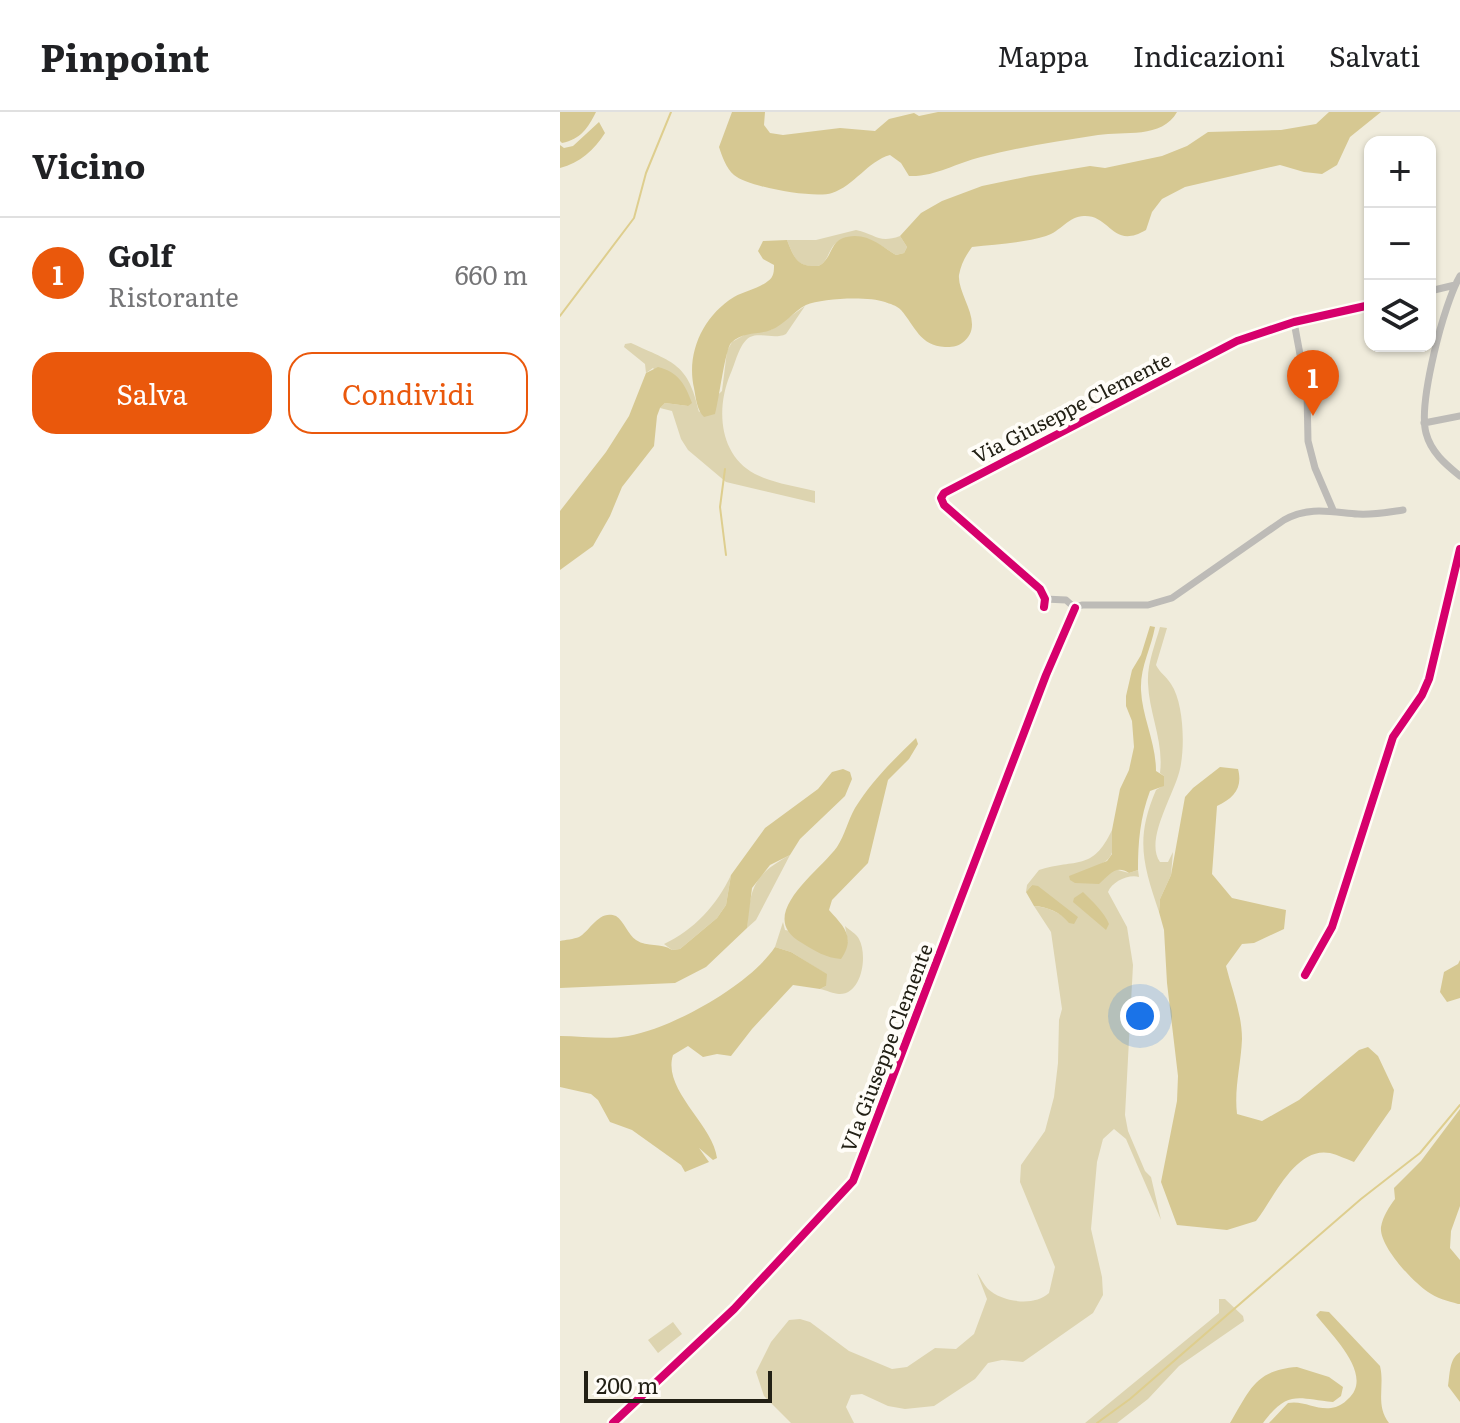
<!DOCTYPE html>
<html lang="it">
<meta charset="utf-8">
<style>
:root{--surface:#fff;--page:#f2f2f2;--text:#202124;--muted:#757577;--line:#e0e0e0;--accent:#ea580c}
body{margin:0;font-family:Literata,serif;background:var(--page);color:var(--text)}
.controls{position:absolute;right:24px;top:24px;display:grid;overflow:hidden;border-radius:16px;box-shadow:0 2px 6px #0004}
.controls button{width:72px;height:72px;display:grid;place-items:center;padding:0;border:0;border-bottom:2px solid var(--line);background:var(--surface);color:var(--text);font:40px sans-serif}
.scale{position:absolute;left:24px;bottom:20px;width:188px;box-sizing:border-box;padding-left:8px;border:4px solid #222015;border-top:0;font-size:22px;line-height:28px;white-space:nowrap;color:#222015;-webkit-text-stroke:6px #fffdf8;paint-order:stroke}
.you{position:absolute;left:580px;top:904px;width:28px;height:28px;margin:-20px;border:6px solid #fff;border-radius:50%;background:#1a73e8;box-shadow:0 0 0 12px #1a73e833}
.badge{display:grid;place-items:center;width:52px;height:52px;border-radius:50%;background:var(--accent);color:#fff;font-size:26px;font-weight:700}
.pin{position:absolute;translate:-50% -66px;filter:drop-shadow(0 2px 4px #0008)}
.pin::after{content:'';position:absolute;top:42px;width:28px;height:24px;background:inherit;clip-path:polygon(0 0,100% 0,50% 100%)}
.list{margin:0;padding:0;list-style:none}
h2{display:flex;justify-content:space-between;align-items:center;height:104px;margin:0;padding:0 32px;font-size:34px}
h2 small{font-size:26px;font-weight:400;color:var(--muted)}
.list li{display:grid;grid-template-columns:52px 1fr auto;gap:24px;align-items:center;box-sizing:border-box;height:112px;padding:0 32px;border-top:2px solid var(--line)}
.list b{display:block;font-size:30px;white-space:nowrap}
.list p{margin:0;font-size:26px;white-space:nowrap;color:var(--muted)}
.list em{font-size:26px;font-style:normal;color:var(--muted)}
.actions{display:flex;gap:16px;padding:24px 32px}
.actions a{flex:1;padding:18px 0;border:2px solid var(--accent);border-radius:24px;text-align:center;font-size:28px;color:var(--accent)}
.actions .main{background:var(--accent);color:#fff}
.icon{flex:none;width:44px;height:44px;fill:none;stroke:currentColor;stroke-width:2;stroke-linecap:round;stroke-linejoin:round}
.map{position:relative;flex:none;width:900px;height:1311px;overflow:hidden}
header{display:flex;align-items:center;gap:48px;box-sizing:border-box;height:112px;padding:0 40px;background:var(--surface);border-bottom:2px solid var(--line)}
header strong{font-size:38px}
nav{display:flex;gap:44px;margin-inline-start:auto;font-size:28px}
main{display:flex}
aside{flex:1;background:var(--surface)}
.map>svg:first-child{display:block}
</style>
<header>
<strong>Pinpoint</strong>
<nav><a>Mappa</a><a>Indicazioni</a><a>Salvati</a></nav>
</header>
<main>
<aside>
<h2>Vicino<small></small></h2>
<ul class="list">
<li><span class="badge">1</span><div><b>Golf</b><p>Ristorante</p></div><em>660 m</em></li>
</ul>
<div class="actions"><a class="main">Salva</a><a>Condividi</a></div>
</aside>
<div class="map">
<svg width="900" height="1311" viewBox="0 0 900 1311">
<rect width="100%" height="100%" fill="#f0ecdc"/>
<path fill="#ddd4b0" d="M296,118c20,4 22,14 44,6l7,11 -3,6 -8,2c-16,-10 -33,-23 -53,-16 -13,4 -13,17 -20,24 -4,4 -7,3 -13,3 -15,-1 -18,-14 -23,-26h29z
M245,194l-19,28c-12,6 -25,-2 -36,3 -11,6 -15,28 -20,38 -14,34 -11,80 25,99 18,9 40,12 60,17v12l-89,-21 -38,-32 -7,-11 -9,-28 -12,-3 5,-5 23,3 -35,-38 -7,5 -1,-9 -21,-17 1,-3 6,-1c43,20 57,20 68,69l23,-21 5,-40 5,-9 19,-11 20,-1z
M600,515l7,1 -11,37c4,8 10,11 15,19 13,19 14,63 9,85 -5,24 -36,71 -20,93h8l5,-10 -2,23 -11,24 -1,13c-16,-48 -24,-73 -3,-122l8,-5v-9l-4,-3c4,-32 -11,-59 -12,-90 -1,-19 7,-38 12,-56z
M552,718c2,15 4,28 -13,35l30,8 9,-3 1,7c-11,-3 -27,5 -31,15l19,35 6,38 -8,150 3,16 17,40 6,6 10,43 -35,-81 -12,-10 -11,10 -6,23 -6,67 11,48 1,18 -10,18 -70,49 -21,-2 -14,3 -13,16 -41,27 -29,3 -17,-3 -26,-12 -11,1 -5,12 8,16h-63l-27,-27 -8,-24 15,-30 18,-22 11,-1 10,3 39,29 43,18 15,-2 28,-19 21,1 18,-15 13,-35 -10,-26c4,5 7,12 11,16 14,13 46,18 61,4l6,-26 -35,-85 1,-17 24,-34 9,-34 4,-34 1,-43 3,-11 -11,-77 -17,-26c15,1 28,8 40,18l-42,-39 -6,7 1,-7 12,-15c38,-12 53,2 73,-40z
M230,743l-34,65 -9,8c3,-40 6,-53 43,-73z
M171,763l-5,30 -9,13 -37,31 -8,1 -8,-6c30,-14 53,-39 67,-69z
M223,810l2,8 63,12 -3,-16c4,4 12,8 14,13 9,16 3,56 -20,55 -5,0 -13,-4 -19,-5l6,-3v-12l-35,-22 -16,-5z
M659,1187h6l18,17 1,5 -65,45 -31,33 -31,24h-32l134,-110z
M113,1210l9,12 -24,19 -10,-13z"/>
<path fill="#d6c892" d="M0,0h36c-8,16 -15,27 -34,31l-2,-2z
M172,0h33l-1,13 6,8 13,2 57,-7 35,3 14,-12 25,-6 5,3 19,-4h239c-15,27 -53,19 -79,23 -39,6 -79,12 -117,22 -25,6 -46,20 -72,19l-8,-13 -11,-8c-22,6 -36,31 -58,38 -17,6 -84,-6 -98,-18 -8,-7 -12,-19 -15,-28z
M769,0h52l-31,25 -13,28 -15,9 -18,-2 -24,-7 -95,22 -23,12 -10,13 -6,18c-34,20 -35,-15 -62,-14 -15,0 -24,16 -38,20 -23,7 -50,8 -74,11 -6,8 -11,17 -13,28 -2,21 28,50 3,68 -5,4 -11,4 -17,4 -25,-1 -30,-21 -44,-37 -5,-5 -11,-6 -16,-8 -17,-6 -63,-4 -79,3 -12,6 -22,20 -35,25 -13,5 -28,1 -40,13 -6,7 -12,57 -16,71l-11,3c-7,-7 -8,-18 -10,-29 -8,-35 9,-72 40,-91 11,-6 24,-8 34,-16 6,-4 6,-10 6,-16l-11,-6 -5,-8 5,-10 24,-1c5,12 8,25 24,26 5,0 8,1 12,-3 12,-12 7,-26 32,-27 16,0 28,11 41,19l8,-2 3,-6 -7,-11 21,-23 21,-12 40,-15 48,-10 60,-10 15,2 57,-12 25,-10 21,-14 73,-2 35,-6z
M39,10l6,11c-11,17 -25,30 -45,35v-23l4,3 9,-2z
M98,255c20,5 27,17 34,36l-4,3 -23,-3 -5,5 -3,8 -3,30 -32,41 -12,29 -17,30 -33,24v-59l46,-59 23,-36 17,-43z
M590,514l5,1c-4,22 -15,40 -14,63 1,27 15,52 15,81l8,5v10l-14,5c-10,27 -12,51 -12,79l-9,3c-13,-9 -20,2 -30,11l-24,-1 -5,-3 -1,-4 38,-15 5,-7v-24l8,-41 9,-19 5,-23 -2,-26 -6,-15v-10l6,-26 9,-15z
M356,626l2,6 -9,15 -21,21 -20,83 -36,37 -3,10c15,17 27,27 12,49 -15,-1 -26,-8 -39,-16 -48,-27 16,-70 35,-96 8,-12 11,-27 18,-39 17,-27 38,-48 61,-70z
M660,655l18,2c5,19 -4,29 -21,37l-5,68 20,24 54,12 -2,19 -30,14 -12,1 -16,22c6,24 16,48 16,73 -1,26 -8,49 -5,75l25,7 37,-21 60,-50 9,-3 10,9 16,34 -3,19 -37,53c-8,-3 -16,-7 -24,-9 -35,-7 -57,47 -74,68l-29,9 -50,-5 -16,-43 16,-81 1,-25 -11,-93 -3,-53 -5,-18 1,-13 11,-24 14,-78 8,-9z
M283,657l7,3 2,7 -7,17 -45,43 -10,16 -20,10 -18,23 -5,40 -41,39 -31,16 -115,5v-47c5,-1 14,-2 19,-4 11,-6 20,-28 37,-21 8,5 12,19 20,24 12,8 24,2 36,10l8,-1 37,-31 9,-13 5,-30 34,-47 53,-39 14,-17z
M472,773l6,1 40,31 -4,7 -5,-1c-9,-11 -21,-16 -35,-17l-8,-14z
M523,780c10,10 21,20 26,32l-3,6 -33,-28 1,-4z
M215,835l16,5 36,22 -1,12 -6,3 -27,-4 -41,44 -21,27 -14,-2 -14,3 -15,-11 -15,9c-11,35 40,69 44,103l-4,2 -14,-12 10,14 -24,10 -4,-7 -49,-35 -22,-8 -12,-22 -7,-6 -31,-7v-51c22,0 47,4 68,0 45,-8 122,-51 147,-89z
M900,848v38l-13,4 -7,-10 4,-20 14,-8z
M900,997v97l-9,25 -1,17 10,12v44h-2c-10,-3 -22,-6 -30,-12 -15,-10 -49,-46 -47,-65 2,-11 8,-20 14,-28l-1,-11 27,-27z
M760,1199l9,1 51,54c5,20 -5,39 9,57h-120l19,-20c15,-3 28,7 43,5 7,-1 12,-4 17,-9 27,-24 -17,-64 -32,-84z
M900,1240v50l-12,-16c2,-12 1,-27 12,-34z
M737,1255l32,10 14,10 -2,9 -8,6c-37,-4 -45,-12 -70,21h-33c20,-33 25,-53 67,-56z"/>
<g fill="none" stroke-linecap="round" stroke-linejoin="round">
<path stroke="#dece8e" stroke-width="2" d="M0,204l74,-98 12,-45 25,-61
M165,357l-5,38 6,48
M537,1311l33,-24 231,-200 59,-46 40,-48"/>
<path stroke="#bdbbb7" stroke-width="7" d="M900,164c-16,27 -42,127 -34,157 5,19 19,31 34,43
M870,179l25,-6
M734,210l13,70 1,49 7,27 18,42
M864,311l36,-7
M485,487l21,1 9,8
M484,495l1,-8 -5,-10 -96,-84 -3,-7 3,-5 293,-152 57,-19 76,-17
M515,496l7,-3h66l24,-7 112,-78c25,-14 47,-8 74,-6 15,1 31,-2 45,-4
M745,863l27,-48 61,-190 29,-42 7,-16 31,-130
M53,1311l121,-114 119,-128 193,-506 29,-67"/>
<g stroke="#fffdf8" stroke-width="13">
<path id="cycleway" d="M484,495l1,-8 -5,-10 -96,-84 -3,-7 3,-5 293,-152 57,-19 76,-17
M745,863l27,-48 61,-190 29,-42 7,-16 31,-130
M53,1311l121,-114 119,-128 193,-506 29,-67"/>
</g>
<use href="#cycleway" stroke="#d6006c" stroke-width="8"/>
</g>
<g text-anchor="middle" stroke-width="8" stroke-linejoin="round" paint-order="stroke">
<g font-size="20" fill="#222015" stroke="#fffdf8">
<text transform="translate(512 296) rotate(-27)" y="7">Via Giuseppe Clemente</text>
<text transform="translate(327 936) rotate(-69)" y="7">VIa Giuseppe Clemente</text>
</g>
</g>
</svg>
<div class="controls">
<button>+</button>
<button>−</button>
<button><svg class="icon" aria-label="layers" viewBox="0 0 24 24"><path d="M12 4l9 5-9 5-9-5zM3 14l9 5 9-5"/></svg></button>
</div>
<div class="scale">200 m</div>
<div class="you"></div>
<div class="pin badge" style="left:753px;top:304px">1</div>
</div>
</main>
